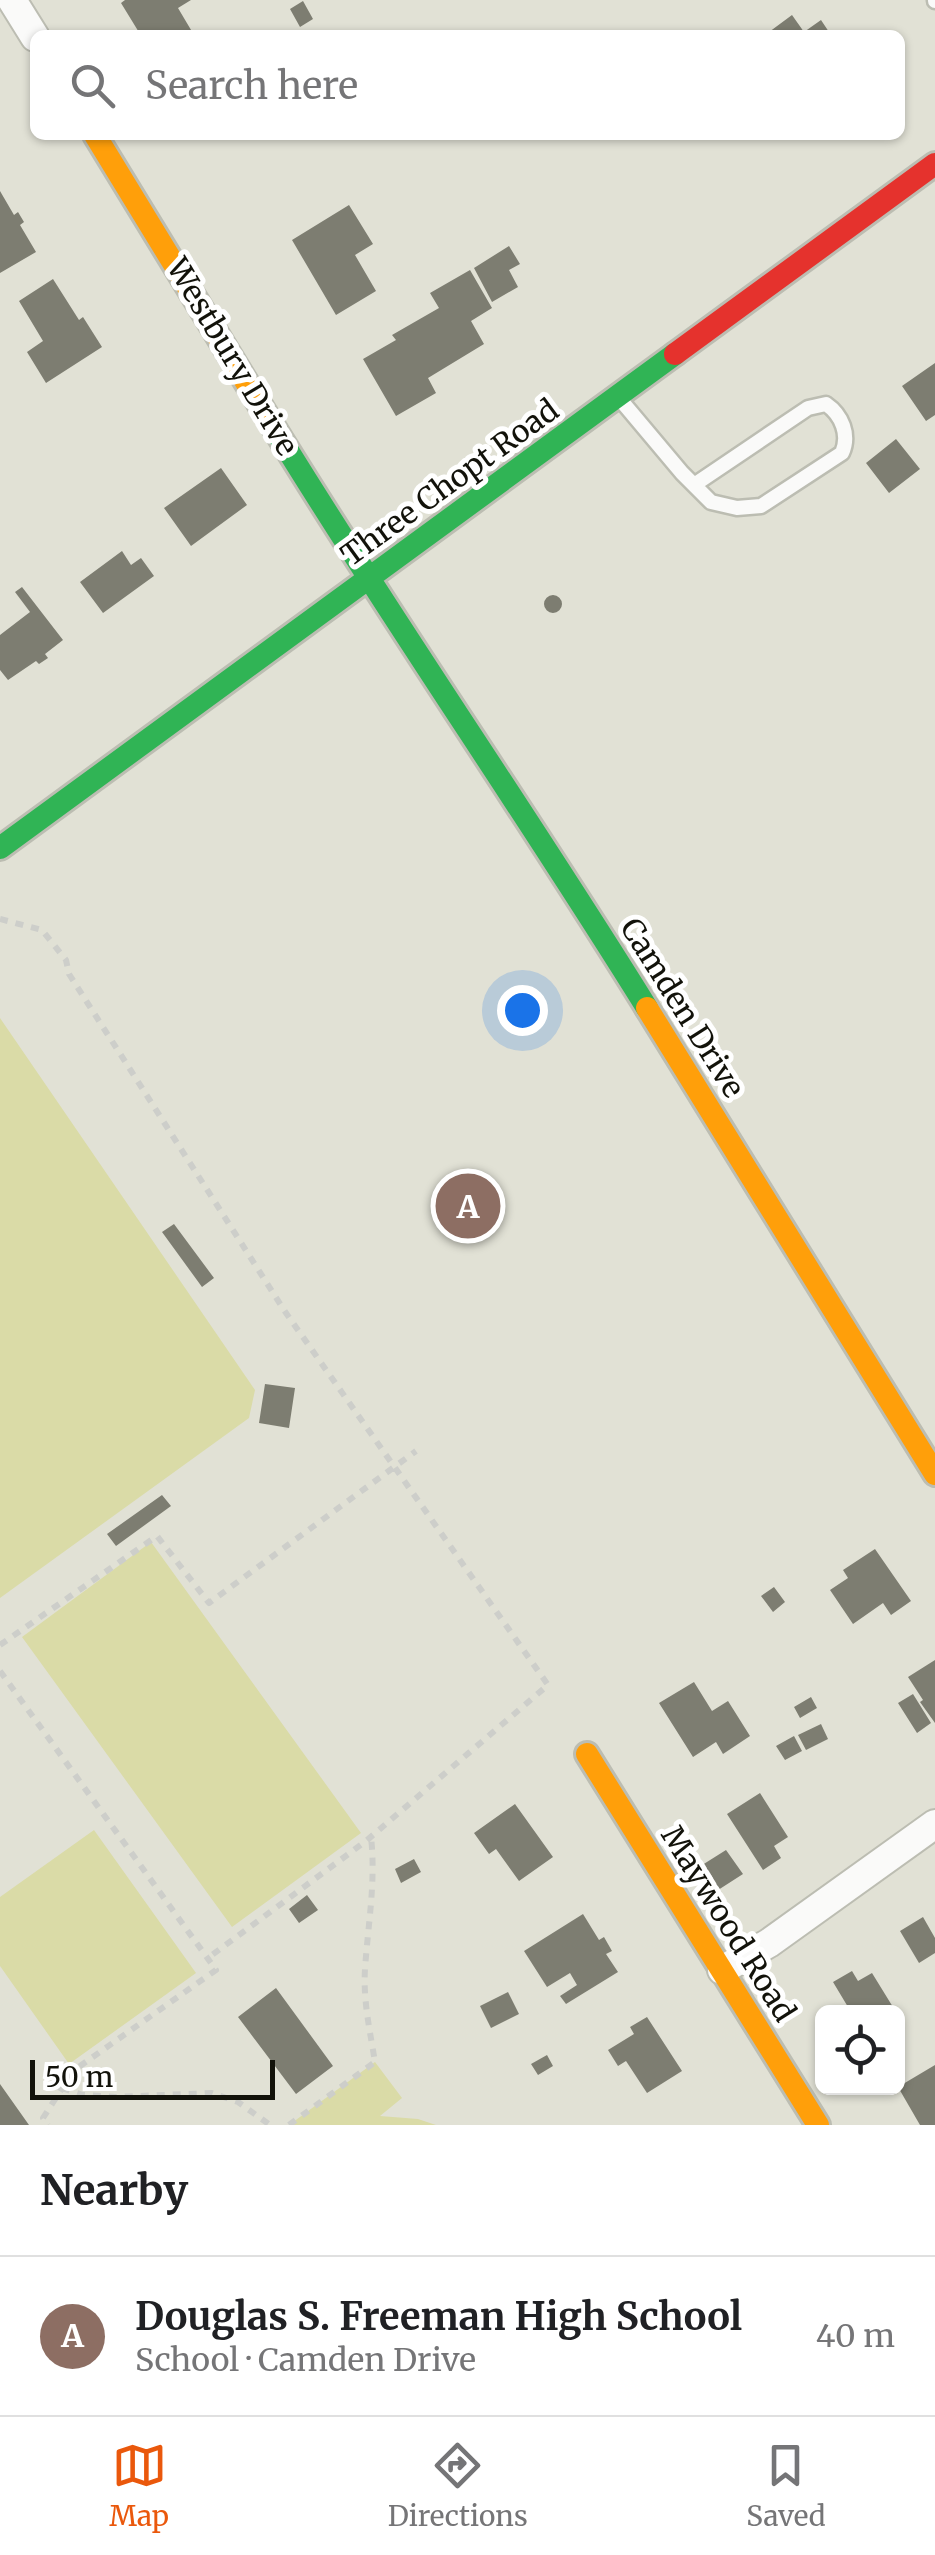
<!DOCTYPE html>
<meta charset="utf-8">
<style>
:root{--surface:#fff;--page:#f6f6f6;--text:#202124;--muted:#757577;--line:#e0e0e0;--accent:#ea580c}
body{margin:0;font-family:Merriweather,serif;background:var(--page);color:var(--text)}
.controls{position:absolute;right:30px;bottom:30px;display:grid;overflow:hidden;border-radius:15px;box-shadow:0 2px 8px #0004}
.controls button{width:90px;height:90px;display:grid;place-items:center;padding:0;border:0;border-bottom:2px solid var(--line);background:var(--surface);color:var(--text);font:50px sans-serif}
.scale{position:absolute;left:30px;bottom:25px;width:245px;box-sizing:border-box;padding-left:10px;border:5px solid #12120a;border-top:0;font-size:28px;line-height:35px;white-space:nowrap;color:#12120a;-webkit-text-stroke:8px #fff;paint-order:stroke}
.you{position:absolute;left:522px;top:1010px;width:35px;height:35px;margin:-25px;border:8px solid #fff;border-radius:50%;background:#1a73e8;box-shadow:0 0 0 15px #1a73e833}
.badge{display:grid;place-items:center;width:65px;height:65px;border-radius:50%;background:var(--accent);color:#fff;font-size:32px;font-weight:700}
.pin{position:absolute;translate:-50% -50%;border:5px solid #fff;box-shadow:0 2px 10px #0006}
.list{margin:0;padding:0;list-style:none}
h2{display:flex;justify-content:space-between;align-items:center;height:130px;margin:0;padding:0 40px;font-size:42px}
h2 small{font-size:32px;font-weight:400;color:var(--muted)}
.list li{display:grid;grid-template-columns:65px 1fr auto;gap:30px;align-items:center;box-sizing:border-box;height:160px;padding:0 40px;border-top:2px solid var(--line)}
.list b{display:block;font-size:38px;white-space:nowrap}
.list p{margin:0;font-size:32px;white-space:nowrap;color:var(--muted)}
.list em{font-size:32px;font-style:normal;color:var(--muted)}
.icon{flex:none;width:55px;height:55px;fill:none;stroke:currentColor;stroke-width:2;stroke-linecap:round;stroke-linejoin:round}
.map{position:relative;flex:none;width:935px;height:2125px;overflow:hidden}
.search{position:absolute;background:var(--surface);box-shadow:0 2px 8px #0004;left:30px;right:30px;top:30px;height:110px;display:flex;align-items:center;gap:25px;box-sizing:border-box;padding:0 35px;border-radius:15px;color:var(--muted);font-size:38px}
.sheet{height:290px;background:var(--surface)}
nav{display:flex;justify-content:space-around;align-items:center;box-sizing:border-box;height:140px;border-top:2px solid var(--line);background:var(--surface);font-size:28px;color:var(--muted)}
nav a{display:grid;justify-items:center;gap:5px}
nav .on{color:var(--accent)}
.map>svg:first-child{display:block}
</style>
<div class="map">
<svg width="935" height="2125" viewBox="0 0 935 2125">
<rect width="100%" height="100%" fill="#e1e1d5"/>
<path fill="#dadba7" d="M0,1018l255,372 -6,28 -249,180z
M151,1542l210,291 -129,94 -210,-290z
M94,1830l102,143 -127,91 -69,-98v-69z
M375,2062l27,36 -22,18 38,3 18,6h-147z"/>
<path fill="#7d7d71" d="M125,0h66l-13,8 16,27 -54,-1 -19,-31z
M303,1l10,18 -13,8 -10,-18z
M792,15l12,17 17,-12 10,15h-66z
M0,191l14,24 4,-3 6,10 -4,3 16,27 -36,21z
M349,205l24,39 -18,11 21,36 -40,24 -44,-75z
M509,246l11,18 -11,6 9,17 -26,15 -18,-34z
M470,270l22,38 -21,13 13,23 -56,34 8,15 -40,23 -33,-57 33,-19 -4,-5 47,-27 -9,-15z
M53,279l26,41 4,-3 19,30 -56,36 -19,-31 16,-11 -24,-40z
M935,363v52l-9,6 -24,-35z
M896,439l24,30 -31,24 -23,-30z
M221,468l26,37 -56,41 -27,-38z
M122,551l9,14 10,-7 13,18 -51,37 -23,-31z
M22,587l41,53 -18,14 3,4 -9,6 -3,-3 -28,19 -8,-10v-35l30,-23 -15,-20z
M544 604a9 9 0 1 1 18 0a9 9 0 1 1-18 0Z
M174,1224l40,54 -12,9 -40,-55z
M265,1384l30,4 -6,40 -30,-5z
M162,1495l9,11 -55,40 -9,-12z
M875,1549l36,52 -20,14 -8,-12 -30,21 -23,-34 18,-12 -5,-8z
M774,1587l11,15 -12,10 -12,-16z
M935,1660v63l-15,-21 3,-2 -15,-23z
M694,1682l18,29 16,-10 22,35 -27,18 -7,-12 -23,15 -34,-54z
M913,1694l18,29 -14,10 -19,-30z
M811,1697l6,11 -17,10 -6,-11z
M821,1724l7,15 -22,11 -8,-15z
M794,1736l8,15 -17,9 -9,-14z
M760,1793l28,44 -14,9 7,12 -18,12 -36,-56z
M515,1804l38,53 -34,24 -23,-32 -7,5 -15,-21z
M726,1850l17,24 -28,18 -16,-25z
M414,1859l7,13 -20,11 -6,-14z
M307,1895l11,15 -19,13 -10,-14z
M583,1914l16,26 5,-3 8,14 -6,3 12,18 -52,32 -6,-8 17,-11 -7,-12 -23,14 -23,-36z
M923,1917l12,21v15l-16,10 -19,-32z
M852,1971l6,10 14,-8 24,39h-45l-18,-30z
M276,1988l57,78 -37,28 -58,-77z
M508,1992l11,22 -28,14 -11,-22z
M647,2017l35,54 -35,22 -21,-32 -8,5 -10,-16 26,-16 -4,-7z
M547,2055l6,11 -15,9 -7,-11z
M935,2065v60h-15l-22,-38z
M0,2084l29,41h-29z"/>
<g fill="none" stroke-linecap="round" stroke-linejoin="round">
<g stroke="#bcbdb2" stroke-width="19">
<path id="lane" d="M935,0v1
M619,398l63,75 29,29 26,6 24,-2 81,-53c8,-18 0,-38 -16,-49l-18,4 -114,77"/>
</g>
<g stroke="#bcbdb2" stroke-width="32">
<path id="street" d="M12,0l23,37
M722,1970l47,-27 166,-119"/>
</g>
<g stroke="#bcbdb2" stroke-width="28">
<path id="fast" d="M271,423c121,198 254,388 376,585
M0,848l675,-494"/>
</g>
<g stroke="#bcbdb2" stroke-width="28">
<path id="slow" d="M95,135l176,288
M647,1008l288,466
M587,1754l231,371"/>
</g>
<g stroke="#bcbdb2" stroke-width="28">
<path id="jam" d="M675,354l260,-190"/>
</g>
<path stroke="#cdceca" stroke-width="6" stroke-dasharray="8 8" stroke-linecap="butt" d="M0,919l42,11 24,30 3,14 217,339 262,372 -182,156 -158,117
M0,1645l157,-109 52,67 207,-152
M0,1671l216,299 -143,101 -30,47 5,7
M62,2088l21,7 32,2 97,-4 26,9 32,23
M289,2125l86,-63c-5,-31 -12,-61 -10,-93 3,-45 11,-87 6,-132"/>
<use href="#lane" stroke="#fafaf9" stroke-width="14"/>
<use href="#street" stroke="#fafaf9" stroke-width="28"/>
<use href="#fast" stroke="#30b455" stroke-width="22"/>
<use href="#slow" stroke="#ff9f0a" stroke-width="22"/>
<use href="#jam" stroke="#e5322d" stroke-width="22"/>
</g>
<g text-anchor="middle" stroke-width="10" stroke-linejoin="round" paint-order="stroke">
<g font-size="30" fill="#12120a" stroke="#fff">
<text transform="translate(232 357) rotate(59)" y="10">Westbury Drive</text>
<text transform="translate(450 483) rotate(-36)" y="10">Three Chopt Road</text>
<text transform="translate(682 1008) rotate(58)" y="10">Camden Drive</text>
<text transform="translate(728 1924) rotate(58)" y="10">Maywood Road</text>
</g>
</g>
</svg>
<div class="controls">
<button><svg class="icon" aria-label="locate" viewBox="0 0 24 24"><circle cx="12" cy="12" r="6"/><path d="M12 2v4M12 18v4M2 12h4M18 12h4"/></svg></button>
</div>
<div class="scale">50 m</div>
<div class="you"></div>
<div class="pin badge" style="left:468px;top:1206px;background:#8d6e63">A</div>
<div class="search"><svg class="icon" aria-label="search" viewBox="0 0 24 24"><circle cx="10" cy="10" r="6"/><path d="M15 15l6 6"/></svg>Search here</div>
</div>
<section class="sheet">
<h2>Nearby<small></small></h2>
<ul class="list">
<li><span class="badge" style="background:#8d6e63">A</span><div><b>Douglas S. Freeman High School</b><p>School · Camden Drive</p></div><em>40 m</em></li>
</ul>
</section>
<nav>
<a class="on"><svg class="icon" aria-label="map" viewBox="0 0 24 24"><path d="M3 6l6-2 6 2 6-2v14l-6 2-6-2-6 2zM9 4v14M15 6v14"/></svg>Map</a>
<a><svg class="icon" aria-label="directions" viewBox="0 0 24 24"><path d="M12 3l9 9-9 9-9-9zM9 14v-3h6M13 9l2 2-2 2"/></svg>Directions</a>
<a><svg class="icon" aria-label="saved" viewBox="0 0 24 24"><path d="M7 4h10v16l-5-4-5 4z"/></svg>Saved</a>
</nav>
